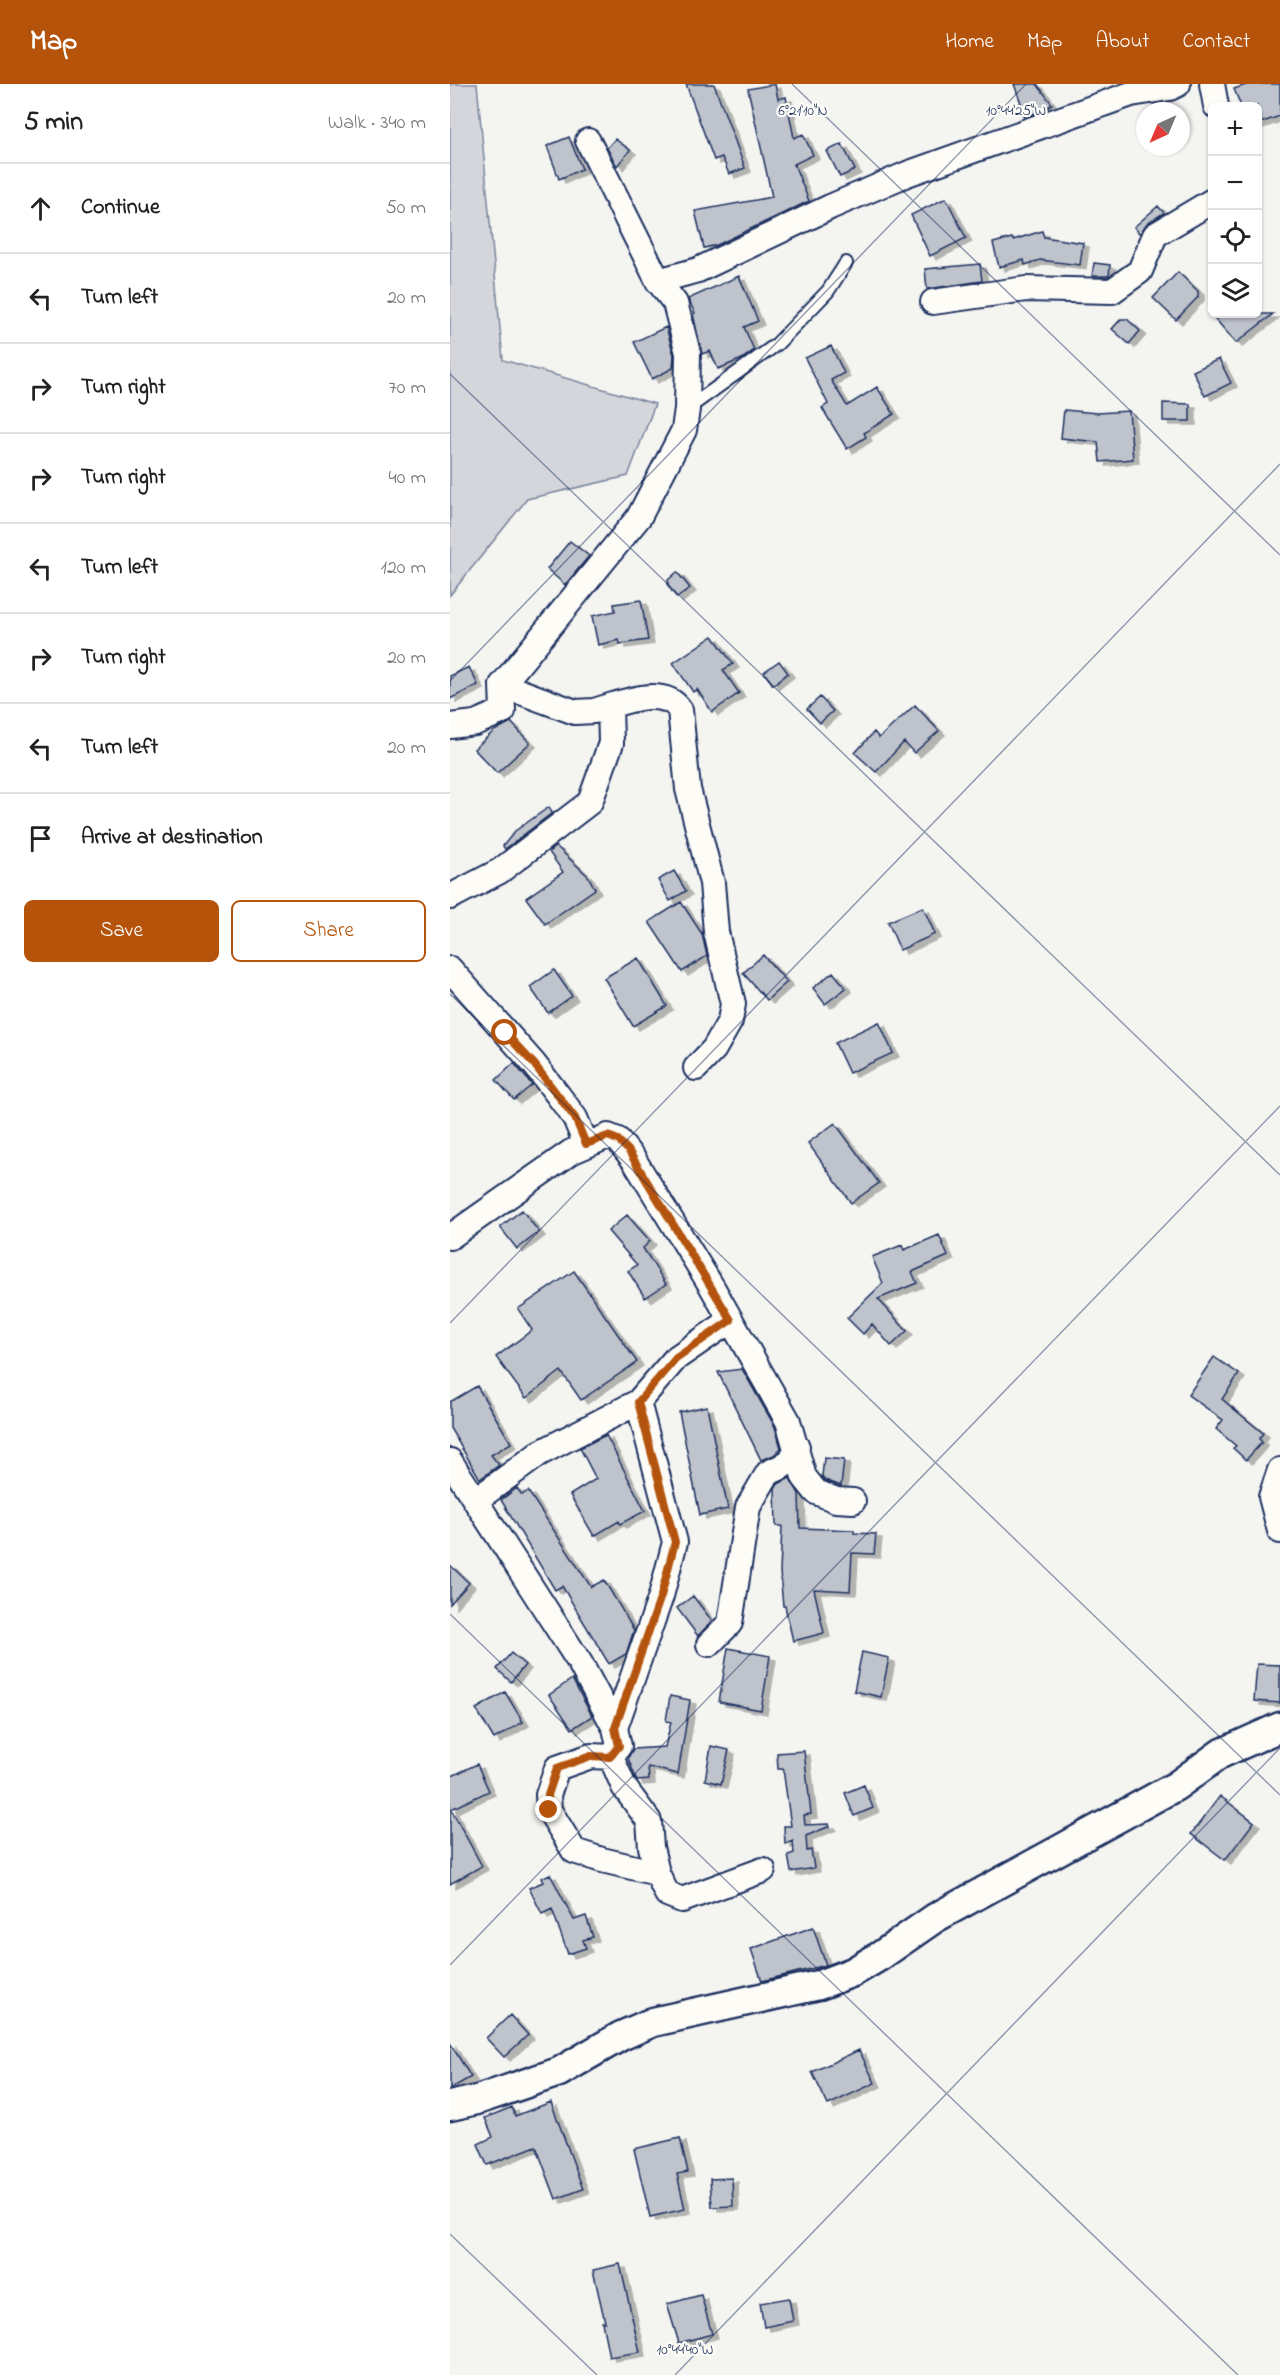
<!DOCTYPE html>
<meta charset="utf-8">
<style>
:root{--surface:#fff;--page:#f2f2f2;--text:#222;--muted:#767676;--line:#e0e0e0;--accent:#b45309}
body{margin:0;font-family:"Indie Flower",sans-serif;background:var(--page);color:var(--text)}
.controls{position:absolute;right:18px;top:18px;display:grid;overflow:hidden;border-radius:9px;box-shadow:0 2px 4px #0004}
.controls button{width:54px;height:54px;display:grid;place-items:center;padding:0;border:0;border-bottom:2px solid var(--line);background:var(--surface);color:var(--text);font:30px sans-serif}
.compass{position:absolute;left:686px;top:18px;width:54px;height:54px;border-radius:50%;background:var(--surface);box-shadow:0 2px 4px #0004;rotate:224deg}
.stop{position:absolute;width:18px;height:18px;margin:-14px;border:4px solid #b45309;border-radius:50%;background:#fff}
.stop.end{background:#b45309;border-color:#fff;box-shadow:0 2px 6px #0008}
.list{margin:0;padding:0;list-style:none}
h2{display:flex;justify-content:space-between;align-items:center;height:78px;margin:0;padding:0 24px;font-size:26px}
h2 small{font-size:20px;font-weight:400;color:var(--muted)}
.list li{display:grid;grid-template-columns:39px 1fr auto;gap:18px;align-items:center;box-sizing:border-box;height:90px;padding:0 24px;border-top:2px solid var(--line)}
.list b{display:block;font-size:22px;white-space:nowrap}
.list em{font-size:20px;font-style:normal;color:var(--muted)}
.actions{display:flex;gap:12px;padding:18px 24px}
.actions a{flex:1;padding:14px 0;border:2px solid var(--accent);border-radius:9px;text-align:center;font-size:21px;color:var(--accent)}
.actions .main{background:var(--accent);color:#fff}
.icon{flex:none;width:33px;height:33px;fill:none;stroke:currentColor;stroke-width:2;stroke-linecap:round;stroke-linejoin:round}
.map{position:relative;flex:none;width:830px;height:2291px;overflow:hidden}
header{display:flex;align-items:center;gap:36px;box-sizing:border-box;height:84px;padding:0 30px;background:var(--accent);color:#fff}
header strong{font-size:28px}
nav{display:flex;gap:33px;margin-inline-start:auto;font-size:21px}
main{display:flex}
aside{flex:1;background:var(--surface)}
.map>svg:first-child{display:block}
</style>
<header>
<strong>Map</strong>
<nav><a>Home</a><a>Map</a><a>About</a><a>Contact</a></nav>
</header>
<main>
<aside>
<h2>5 min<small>Walk · 340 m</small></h2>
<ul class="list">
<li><svg class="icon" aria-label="ahead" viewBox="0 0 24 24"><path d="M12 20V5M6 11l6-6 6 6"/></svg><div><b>Continue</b></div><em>50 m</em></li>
<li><svg class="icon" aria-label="left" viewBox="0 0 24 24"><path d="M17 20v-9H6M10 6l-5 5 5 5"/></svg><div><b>Turn left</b></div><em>20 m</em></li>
<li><svg class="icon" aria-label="right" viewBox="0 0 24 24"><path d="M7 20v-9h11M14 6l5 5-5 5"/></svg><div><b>Turn right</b></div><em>70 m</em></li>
<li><svg class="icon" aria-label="right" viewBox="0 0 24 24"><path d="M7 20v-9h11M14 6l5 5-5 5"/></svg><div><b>Turn right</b></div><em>40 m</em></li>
<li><svg class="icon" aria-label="left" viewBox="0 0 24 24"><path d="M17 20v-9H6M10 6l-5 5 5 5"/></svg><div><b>Turn left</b></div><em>120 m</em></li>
<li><svg class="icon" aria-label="right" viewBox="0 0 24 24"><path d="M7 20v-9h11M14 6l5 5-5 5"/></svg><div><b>Turn right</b></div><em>20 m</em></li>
<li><svg class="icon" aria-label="left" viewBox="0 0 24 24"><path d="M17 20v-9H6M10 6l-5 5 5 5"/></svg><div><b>Turn left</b></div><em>20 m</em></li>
<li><svg class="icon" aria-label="arrive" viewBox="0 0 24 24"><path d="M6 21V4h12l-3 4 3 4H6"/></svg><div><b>Arrive at destination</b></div></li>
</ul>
<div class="actions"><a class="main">Save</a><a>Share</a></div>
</aside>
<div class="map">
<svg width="830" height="2291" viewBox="0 0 830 2291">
<defs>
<filter id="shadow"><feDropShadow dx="6" dy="4" stdDeviation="0" flood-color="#0004"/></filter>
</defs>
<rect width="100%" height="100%" fill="#f4f4f1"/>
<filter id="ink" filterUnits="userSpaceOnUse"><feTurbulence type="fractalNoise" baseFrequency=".0167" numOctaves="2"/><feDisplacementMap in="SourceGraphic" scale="12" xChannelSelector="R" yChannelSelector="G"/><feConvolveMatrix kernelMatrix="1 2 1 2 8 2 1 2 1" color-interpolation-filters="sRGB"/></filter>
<g filter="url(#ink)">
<path fill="#d4d6db" stroke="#78829c" stroke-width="1.5" d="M0,0h27l26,276 152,44 -27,72 -101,23 -77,96z"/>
<path fill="#bfc3cc" stroke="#1b2f5e" stroke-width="1.5" filter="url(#shadow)" d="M236,0h28l31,84 -16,6 -7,-17 -8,3z
M325,0l3,15 8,-2 8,41 9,-4 10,21 -19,9 15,37 -92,44 -13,3 -9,-37 77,-14 -24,-108z
M564,0h23l15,20 -8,6 -19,7 -8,-11 4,-3z
M799,0h31v32l-23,8v-18h-16l-7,-17z
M119,53l13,32 -23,10 -12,-33z
M165,55l15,11 -13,16 -10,-18z
M392,60l13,26 -15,7 -13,-26z
M496,114l20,40 -36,18 -19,-41z
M708,122l6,7 -17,10 -7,11 -6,-7z
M592,147l2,6 39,6 -3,22 -40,-5 -15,5 -1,-5 -25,7 -6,-24 19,-5 1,2z
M644,179l16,2 -1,11h-17z
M530,180l2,17 -55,8 -2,-20z
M728,188l20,19v6l-22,23 -23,-22z
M289,192l19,45 -14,6 10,23 -12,9 -24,10 -8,-18 -8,3 -9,-40 2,-1 -7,-14z
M761,230h62l-37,29z
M671,235h6l13,12 -11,13 -17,-15z
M216,243l8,28 -1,13 -21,11 -18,-37z
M381,262l13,27 -13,7 16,26 30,-19 17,27 -30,19 2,4 -19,12 -25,-41 6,-4 -23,-46z
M769,275l12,24 -26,13 -12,-25z
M713,319l27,1v17h-27z
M614,326l33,3 32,-2 4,48 -33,3 -2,-20 -37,-4z
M120,457l19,15 -24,29 -18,-16z
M227,488l13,16 -13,10 -9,-12v-6z
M191,516l7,40 -28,4 -1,-4 -21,5 -6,-29 23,-5 -1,-7z
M263,552l20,28 -10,6 16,23 -27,19 -15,-23 -4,3 -20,-29z
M329,577l9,12 -15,12 -9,-13z
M19,583l9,18 -28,14v-23z
M370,613l13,14 -13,12 -13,-14z
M465,621l24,26 -25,22 -10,-11 -28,30 -21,-19 19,-21 5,6z
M61,638l19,21 -33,30 -23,-24 20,-18z
M99,723l3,6 -47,36 -2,-3 12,-15z
M106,762l32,30 7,13 -50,35 -19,-26 37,-26 -14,-20z
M224,787l12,20 -16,10 -12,-21z
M231,818l21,32 5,22 -25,16 -33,-50z
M473,823l12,27 -35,16 -12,-28z
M313,871l24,27 -20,18 -24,-27z
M188,874l29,48 -34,20 -29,-48z
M104,886l18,26 -24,17 -18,-26z
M383,888l13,16 -21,16 -12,-16z
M429,938l14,31 -44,20 -14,-30z
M64,979l18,22 -18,15 -18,-20z
M385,1039l44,60 -28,20 -43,-60z
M72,1126l17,22 -22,17 -17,-22z
M177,1131l23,26 -7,7 23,36 -21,14 -17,-27 9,-6 -29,-34z
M489,1151l9,21 -36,16 5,11 -39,16 29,32 -16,15 -19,-22 -9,10 -16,-16 36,-35 -11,-26 30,-12 2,5z
M124,1187l63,91 -56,38 -20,-29 -35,27 -30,-41 36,-27 -14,-21z
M764,1273l25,17 -17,25 41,34 -4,6 3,3 -16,18 -13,-12 3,-2 -20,-17 7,-9 -35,-25z
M292,1285l33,58 6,21 -7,7 -13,5 -43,-88z
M27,1302l34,57 -20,12 8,10 -19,14 -30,-51v-26z
M257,1322l21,103 -28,6 -21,-103z
M156,1351l39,76 -25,13 -1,-3 -25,15 -24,-41 26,-16 -16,-31z
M374,1374l20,2 -3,26 -16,-6 -3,-4z
M340,1394l9,16 1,34 54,2v3l22,1 -2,20 -22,-1 -2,38 -36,-2 10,44 -31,8 -8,-35h-2l-3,-34 2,-46h-6l-1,-37 3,-5z
M67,1404l5,7 6,-4 63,96 13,-7 30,50 -8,24 -17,10 -47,-78 -7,4 -54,-90z
M0,1481l19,18 -19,21z
M243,1512l19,25 -14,15 -21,-28z
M278,1564l42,8 -9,54 -42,-8z
M412,1568l27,6 -8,39 -27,-6z
M61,1569l14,12 -14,17 -14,-13z
M807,1580l23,1v38l-26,-2z
M122,1595l20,37 -20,13 -23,-34z
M55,1608l18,30 -29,17 -18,-30z
M220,1612l20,4 -12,74 -30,-7 1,13 -12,1 -9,-23 5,-9 32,-2 6,-25 -5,-1z
M261,1662l18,4 -8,34 -16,-4z
M354,1667l7,63 -7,1 1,10 24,-1 1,2 -24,10 1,15 4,-1 3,18 -23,4 -3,-17 6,-2 -1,-12 -8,3 -1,-18h7l-8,-57h-5l-1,-16z
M27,1680l12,27 -38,18 31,57 -32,18v-107z
M414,1701l9,23 -19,8 -9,-23z
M770,1712l34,26 -29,38 -34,-26z
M100,1790l24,46 12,-4 7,21 -10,3 3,8 -18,6 -16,-45 -10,5 -13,-26 14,-6 -2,-4z
M363,1843l13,38 -64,16 -11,-32z
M60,1931l18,20 -24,22 -18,-19z
M0,1959l21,34 -21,12z
M409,1966l16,33 -47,22 -16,-33z
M101,2018l32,87 -27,10 -20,-53 -49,19 -9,-21 15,-7 -8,-19 27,-11 3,9z
M230,2054l8,34 -11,2 8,35 -35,8 -16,-68z
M282,2094l1,28 -21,1 -2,-28z
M170,2180l20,88 -31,5 -7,-35h3l-12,-52z
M251,2211l11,39 -33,9 -12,-39z
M339,2214l4,23 -29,6 -4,-24z"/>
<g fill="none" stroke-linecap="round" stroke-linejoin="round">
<g stroke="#1b2f5e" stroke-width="16">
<path id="service" d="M237,325l90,-65 51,-53 18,-28"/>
</g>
<g stroke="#1b2f5e" stroke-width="28">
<path id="minor" d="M762,0l4,22
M208,197l40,-11 132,-63 77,-33 224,-80 39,-6 8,-4
M483,218l93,-13 86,2 28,-20 15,-36 57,-34
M52,601l73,27 19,-1 16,-5
M0,642l25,-3 28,-12 -1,-26 137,-168 45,-87 3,-21 1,-56 -13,-50 -17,-22 -70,-140
M0,813l50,-26 90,-69 21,-59 -1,-37c21,-7 56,-18 70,4l8,79 24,94 4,49 17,72 -3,17 -16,28 -18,19
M0,885l84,95 24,31 17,23 11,26
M0,1153l121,-85 37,-16 10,4 16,20 78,127 76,134 16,56 12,15 20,8 17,1
M0,1377l130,202 35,65 4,18 -8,11 13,30 25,34 2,26 6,26 10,21 15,6 81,-30
M830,1386l-9,27 9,34
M26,1416l64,-47 98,-51 38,-44 55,-38
M259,1560l21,-21 18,-116 20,-34 13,-6 10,-7 6,-13
M165,1644l46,-132 14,-54 -37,-140
M161,1673l-20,-1 -34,12 -9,27 1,15 25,41 28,9 55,13"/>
</g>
<g stroke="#1b2f5e" stroke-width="33">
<path id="tertiary" d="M0,2022l27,-6 82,-28 62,-36 32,-14 166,-37 34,-13 27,-16 55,-38 241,-132 44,-32 60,-27"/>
</g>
<use href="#service" stroke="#fdfcf7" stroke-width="12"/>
<use href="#minor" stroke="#fdfcf7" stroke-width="24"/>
<use href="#tertiary" stroke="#fdfcf7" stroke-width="28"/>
</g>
</g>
<g fill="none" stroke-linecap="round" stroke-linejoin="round" filter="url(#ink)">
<path stroke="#b45309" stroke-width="8" d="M55,949l29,31 41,54 11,26 22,-8 10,4 10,10 103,170 -55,38 -38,44 37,140 -14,54 -46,132 4,18 -9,11 -19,-1 -34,12 -9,27 1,15"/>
</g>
<path fill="none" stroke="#1b2f5e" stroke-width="1.5" stroke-opacity="0.45" d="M342,0l488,471M0,290l830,801M0,597l576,-597M0,910l830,801M0,1239l830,-859M0,1530l788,761M0,1881l830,-859M0,2150l147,141M225,2291l605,-627"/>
<g font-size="15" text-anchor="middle" fill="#1b2f5e" stroke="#fdfcf7" stroke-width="4.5" stroke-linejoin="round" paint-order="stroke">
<text x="353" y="31">6°21'10"N</text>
<text x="566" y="31">10°44'25"W</text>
<text x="235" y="2270">10°44'40"W</text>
</g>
</svg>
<div class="controls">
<button>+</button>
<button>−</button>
<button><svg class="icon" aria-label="locate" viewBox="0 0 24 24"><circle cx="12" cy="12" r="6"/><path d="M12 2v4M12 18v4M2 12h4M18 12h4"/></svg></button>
<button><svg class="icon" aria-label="layers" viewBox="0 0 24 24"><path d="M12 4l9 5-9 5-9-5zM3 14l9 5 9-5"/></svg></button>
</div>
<svg class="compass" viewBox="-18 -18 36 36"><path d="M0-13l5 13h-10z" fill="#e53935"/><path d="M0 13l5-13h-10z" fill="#767676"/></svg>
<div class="stop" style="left:55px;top:949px"></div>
<div class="stop end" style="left:99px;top:1726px"></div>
</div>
</main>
